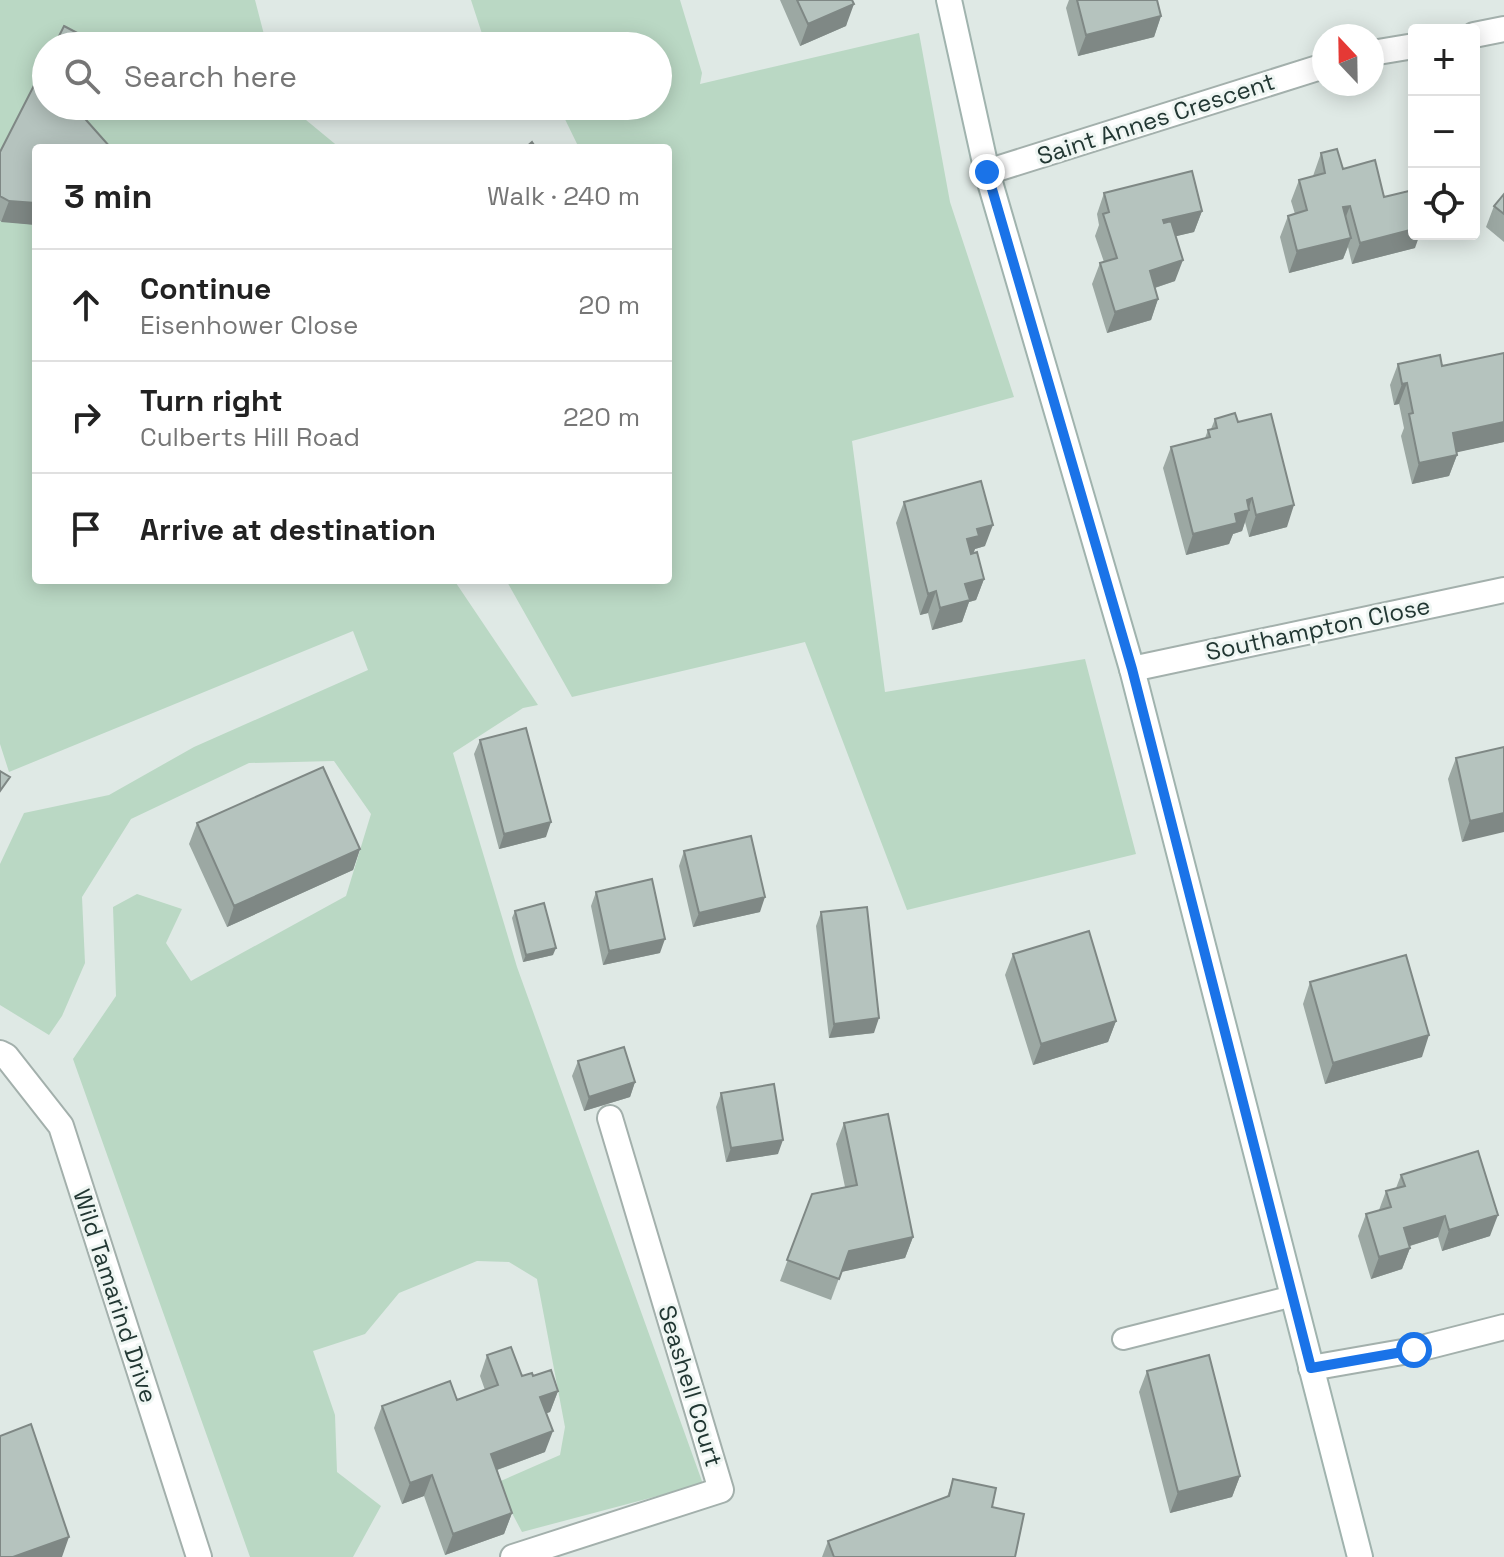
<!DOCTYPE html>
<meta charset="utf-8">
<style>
:root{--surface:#fff;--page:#f2f2f2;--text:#222;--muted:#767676;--line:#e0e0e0}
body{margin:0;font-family:"Space Grotesk",sans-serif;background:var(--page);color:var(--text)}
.controls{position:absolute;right:24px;top:24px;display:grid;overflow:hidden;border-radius:8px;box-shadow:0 4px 20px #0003}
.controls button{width:72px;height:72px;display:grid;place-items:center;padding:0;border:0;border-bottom:2px solid var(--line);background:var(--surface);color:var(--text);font:40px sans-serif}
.compass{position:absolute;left:1312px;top:24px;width:72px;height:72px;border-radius:50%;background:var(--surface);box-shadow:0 4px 20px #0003;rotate:338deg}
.stop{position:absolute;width:24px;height:24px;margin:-18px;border:6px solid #1a73e8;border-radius:50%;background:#fff}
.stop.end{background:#1a73e8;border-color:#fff;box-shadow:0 2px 8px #0008}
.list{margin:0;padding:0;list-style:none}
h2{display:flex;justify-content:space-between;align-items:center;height:104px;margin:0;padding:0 32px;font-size:34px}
h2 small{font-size:26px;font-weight:400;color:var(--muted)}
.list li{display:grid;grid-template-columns:52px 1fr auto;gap:24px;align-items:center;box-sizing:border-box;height:112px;padding:0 32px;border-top:2px solid var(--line)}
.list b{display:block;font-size:30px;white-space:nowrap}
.list p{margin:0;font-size:26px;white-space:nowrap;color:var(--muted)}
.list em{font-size:26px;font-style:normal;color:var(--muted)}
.icon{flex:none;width:44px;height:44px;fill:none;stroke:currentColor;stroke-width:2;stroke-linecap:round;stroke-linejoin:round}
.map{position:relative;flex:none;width:1504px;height:1557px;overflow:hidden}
.search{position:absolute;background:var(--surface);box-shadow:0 4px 20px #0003;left:32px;top:32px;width:640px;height:88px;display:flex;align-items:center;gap:20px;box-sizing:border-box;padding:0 28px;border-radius:44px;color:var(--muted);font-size:30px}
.panel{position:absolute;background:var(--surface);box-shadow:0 4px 20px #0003;left:32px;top:144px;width:640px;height:440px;border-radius:8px}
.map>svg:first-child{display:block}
</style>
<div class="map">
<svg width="1504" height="1557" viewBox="0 0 1504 1557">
<rect width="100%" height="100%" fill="#dfe9e5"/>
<path fill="#bad8c4" d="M0,0h255l12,46h-221v60h243l51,42h-304v432h418l84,125 -15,3 -70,45 64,214 186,517 -181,48 -26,-49 64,-28 5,-28 -28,-148 -28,-17 -32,-1 -78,32 -34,41 -52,17 22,64 2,57 44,34 -28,51h-103l-177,-498 43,-63 -3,-89 24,-13 45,15 -16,34 25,38 155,-85 25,-82 -37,-53 -85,2 -118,56 -49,78 3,66 -23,53 -13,19 -49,-30v-141l24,-51 85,-18 85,-48 174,-77 -15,-39 -344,141 -9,-28z
M471,0h209l22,73 -2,11 219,-51 31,169 64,195 -162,44 33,251 200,-33 51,195 -229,56 -102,-268 -233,55 -66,-117h162v-432h-89l-17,-35 6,-7h90v-60h-172z"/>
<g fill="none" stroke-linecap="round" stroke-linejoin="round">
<g stroke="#a3b0ac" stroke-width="24">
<path id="lane" d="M1123,1339l170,-43"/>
</g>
<g stroke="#a3b0ac" stroke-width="28">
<path id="street" d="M1474,35l30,-6
M1372,53l42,-7
M987,172l337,-106
M1132,669l372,-79
M0,1053l6,3 55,70 138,431
M1311,1368l103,-18 90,-23
M513,1557l208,-67 -111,-372"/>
</g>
<g stroke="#a0b3ae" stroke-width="28">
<path id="secondary" d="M949,0l38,172 145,497 228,888"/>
</g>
<use href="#lane" stroke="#fff" stroke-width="20"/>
<use href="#street" stroke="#fff" stroke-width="24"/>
<use href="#secondary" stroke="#fff" stroke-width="24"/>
</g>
<path fill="#9ca8a3" d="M780,0h72l-6,26 -46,20z
M1069,0h88l4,16 -7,21 -76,19 -12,-48z
M81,114l-45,34v77l-36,-4v-69z
M1321,153l63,44 31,51 -63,16 -4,-17 -5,12 -54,14 -9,-36 8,-21 7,-2 -4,-13 8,-21 14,-4z
M1104,193l98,18 -8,21 -18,4 -1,45 -20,7 3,11 -7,21 -44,13 -15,-49 8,-21 4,-1 -9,-26 4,-11 -2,-11z
M1504,194v48l-18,-15 8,-21z
M1398,364l44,2 62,76 -48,10 1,3 -8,21 -37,8 -11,-48 3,-8 -5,-24 -5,1 -4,-20z
M1215,419l23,3 49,105 -38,10 -4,-15 -3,9 -9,3 -4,10 -43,11 -23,-87 8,-21 34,-9 3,-8 3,-1z
M904,502l81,44 -10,3 -2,4 11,26 -8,21 -7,2 -7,20 -30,8 -4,-17 -8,2 -24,-92z
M480,740l66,97 -47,12 -25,-95z
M1504,747l-42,95 -14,-63 8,-21z
M197,823l163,26 -7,21 -126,57 -38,-83z
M684,851l76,61 -67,15 -14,-61z
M596,892l64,61 -57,12 -12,-59z
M515,911l38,44 -30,7 -11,-44z
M821,912l53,121 -45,5 -13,-112z
M1013,954l103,67 -8,21 -75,23 -28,-90z
M1310,982l112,75 -97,27 -22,-80z
M578,1061l57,21 -5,15 -46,14 -12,-35z
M721,1093l57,61 -52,8 -10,-55z
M844,1123l69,114 -8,21 -64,14 -10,28 -51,-19 32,-87 33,-7 -9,-43z
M1401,1175l89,61 -48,15 -4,-14 -28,9v2l-8,21 -31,10 -13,-43 8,-22 13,-4 7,-19 10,-3z
M487,1355l35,21h11l25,15 -8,21 -4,1 -1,39 -48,18 15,43 -8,21 -59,21 -21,-59 -22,8 -28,-76 8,-22 75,-6 28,-10 -5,-14z
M1147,1371l93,105 -8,21 -62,16 -31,-121z
M953,1479l39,28 23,50h-193l6,-16 119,-44z"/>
<path fill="#7f8885" d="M854,4l-8,22 -46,20 8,-22z
M1161,16l-7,21 -76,19 8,-21z
M9,201l27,2v22l-35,-3z
M1350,206l-8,21 1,-20z
M1202,211l-8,21 -38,9 7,-21z
M1414,229v5h6l-5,14 -63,16 8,-21z
M1351,238l-8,21 -54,14 8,-22z
M1183,260l-8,21 -33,11 8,-21z
M1158,299l-7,21 -44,13 8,-21z
M1407,383l-8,21 -5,1 8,-21z
M1504,422v20l-59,13 8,-22z
M1457,455l-8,21 -37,8 7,-21z
M1252,498l-4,13 1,-1 -7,21 -9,3 -4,10 -43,11 7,-21 42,-20 12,-14z
M1294,505l-7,22 -38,10 7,-22z
M993,525l-8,21 -10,3 -3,8 -5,-18 10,-10z
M984,579l-8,21 -7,2 -7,20 -30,8 8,-22 25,-24z
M936,591l-8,22 -8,2 8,-21z
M1504,813v19l-42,10 8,-21z
M551,822l-5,15 -47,12 5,-15z
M360,849l-7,21 -126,57 7,-21z
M765,897l-5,15 -67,15 6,-14z
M665,939l-5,14 -57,12 6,-14z
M556,948l-3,7 -30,7 3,-7z
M879,1018l-5,15 -45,5 5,-14z
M1116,1021l-8,21 -75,23 8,-21z
M1429,1035l-7,22 -97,27 8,-21z
M635,1082l-5,15 -46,14 5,-14z
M783,1140l-5,14 -52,8 5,-14z
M1498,1215l-8,21 -48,15 7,-21z
M1445,1216l-7,21 -42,13 8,-22z
M913,1237l-8,21 -64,14 -10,28 18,-49z
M1410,1248l-8,21 -31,10 8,-22z
M558,1391l-8,21 -17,6 7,-21z
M553,1431l-8,21 -62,23 8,-21z
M432,1475l-8,21 -22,8 8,-21z
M1240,1476l-8,21 -62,16 8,-21z
M512,1513l-8,21 -59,21 8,-21z
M69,1537l-7,20h-49z"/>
<path fill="#b5c3be" stroke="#7f8885" stroke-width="2" d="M797,0h55l2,4 -46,20z
M1077,0h80l4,16 -75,19z
M64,26l38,20h-48z
M46,62v44h36l-3,6 32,36h-75v55l-27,-2 -9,-5v-44z
M532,142l4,6h-11z
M1337,149l6,20 32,-9 9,37 29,-7 1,39 -54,14 -10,-37 -7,1 8,31 -54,13 -9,-35 19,-6 -8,-30 26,-7 -4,-20z
M1192,171l10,40 -39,9 1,3 7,-2 12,39 -33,11 8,28 -43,13 -15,-49 17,-5 -14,-44 6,-2 -5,-19z
M1504,194v20l-10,-8z
M1504,353v69l-51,11 4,22 -38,8 -10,-49 4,-1 -6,-30 -5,1 -4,-20 42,-9 2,11z
M1235,413l3,9 33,-8 23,91 -38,10 -4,-17 -5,2 2,10 -14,4 2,9 -44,11 -22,-87 39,-10 -2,-7 9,-2 -2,-9z
M981,481l12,44 -16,4 2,7 -12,3 4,15 6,-2 7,27 -19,5 5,16 -30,8 -4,-17 -8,3 -24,-92z
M526,728l25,94 -47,12 -24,-94z
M1504,747v66l-34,8 -14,-63z
M323,767l37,82 -126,57 -37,-83z
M0,771l10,6 -10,14z
M751,836l14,61 -66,16 -15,-62z
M652,879l13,60 -56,12 -13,-59z
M544,903l12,45 -30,7 -11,-44z
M867,907l12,111 -45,6 -13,-112z
M1089,931l27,90 -75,23 -28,-90z
M1406,955l23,80 -96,28 -23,-81z
M624,1047l11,35 -46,15 -11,-36z
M774,1084l9,56 -52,8 -10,-55z
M888,1114l25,123 -64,14 -10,28 -52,-19 25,-66 45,-9 -13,-62z
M1478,1151l20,64 -49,15 -4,-14 -41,12 6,20 -31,9 -13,-43 25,-7 -5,-16 19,-5 -4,-11z
M511,1347l11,29 10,-3 1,3 18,-6 7,21 -18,6 13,34 -62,23 21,59 -59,21 -21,-59 -22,8 -28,-77 68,-25 7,19 41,-15 -11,-30z
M1209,1355l31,121 -62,16 -31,-121z
M31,1424l38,113 -56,20h-13v-121z
M953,1479l43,9 -4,19 32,7 -9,43h-181l-6,-16 121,-45z"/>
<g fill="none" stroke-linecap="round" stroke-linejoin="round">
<path stroke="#1a73e8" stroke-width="10" d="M987,172l145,497 179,699 103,-18"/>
</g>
<g text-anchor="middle" stroke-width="6" stroke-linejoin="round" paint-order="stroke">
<g font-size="24" fill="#223733" stroke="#eff6f3">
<text transform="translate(1156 119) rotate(-18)" y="8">Saint Annes Crescent</text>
<text transform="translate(1318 629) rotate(-12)" y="8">Southampton Close</text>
<text transform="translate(115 1296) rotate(72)" y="8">Wild Tamarind Drive</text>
<text transform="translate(690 1386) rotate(73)" y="8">Seashell Court</text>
</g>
</g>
</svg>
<div class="controls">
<button>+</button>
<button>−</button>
<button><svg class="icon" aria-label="locate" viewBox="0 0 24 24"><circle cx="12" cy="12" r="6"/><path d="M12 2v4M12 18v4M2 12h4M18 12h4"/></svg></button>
</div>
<svg class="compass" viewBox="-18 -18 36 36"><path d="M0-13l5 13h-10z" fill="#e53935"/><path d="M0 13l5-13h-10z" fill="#767676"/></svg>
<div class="stop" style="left:1414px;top:1350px"></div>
<div class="stop end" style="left:987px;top:172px"></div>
<div class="search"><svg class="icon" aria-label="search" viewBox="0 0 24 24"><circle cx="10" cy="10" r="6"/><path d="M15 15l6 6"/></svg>Search here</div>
<section class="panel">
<h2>3 min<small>Walk · 240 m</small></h2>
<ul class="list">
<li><svg class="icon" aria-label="ahead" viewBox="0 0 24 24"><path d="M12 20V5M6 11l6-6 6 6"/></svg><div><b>Continue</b><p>Eisenhower Close</p></div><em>20 m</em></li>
<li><svg class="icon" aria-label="right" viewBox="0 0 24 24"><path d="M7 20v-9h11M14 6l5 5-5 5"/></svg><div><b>Turn right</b><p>Culberts Hill Road</p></div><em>220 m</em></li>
<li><svg class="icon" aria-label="arrive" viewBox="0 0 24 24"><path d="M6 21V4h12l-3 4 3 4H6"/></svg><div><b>Arrive at destination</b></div></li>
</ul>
</section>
</div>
